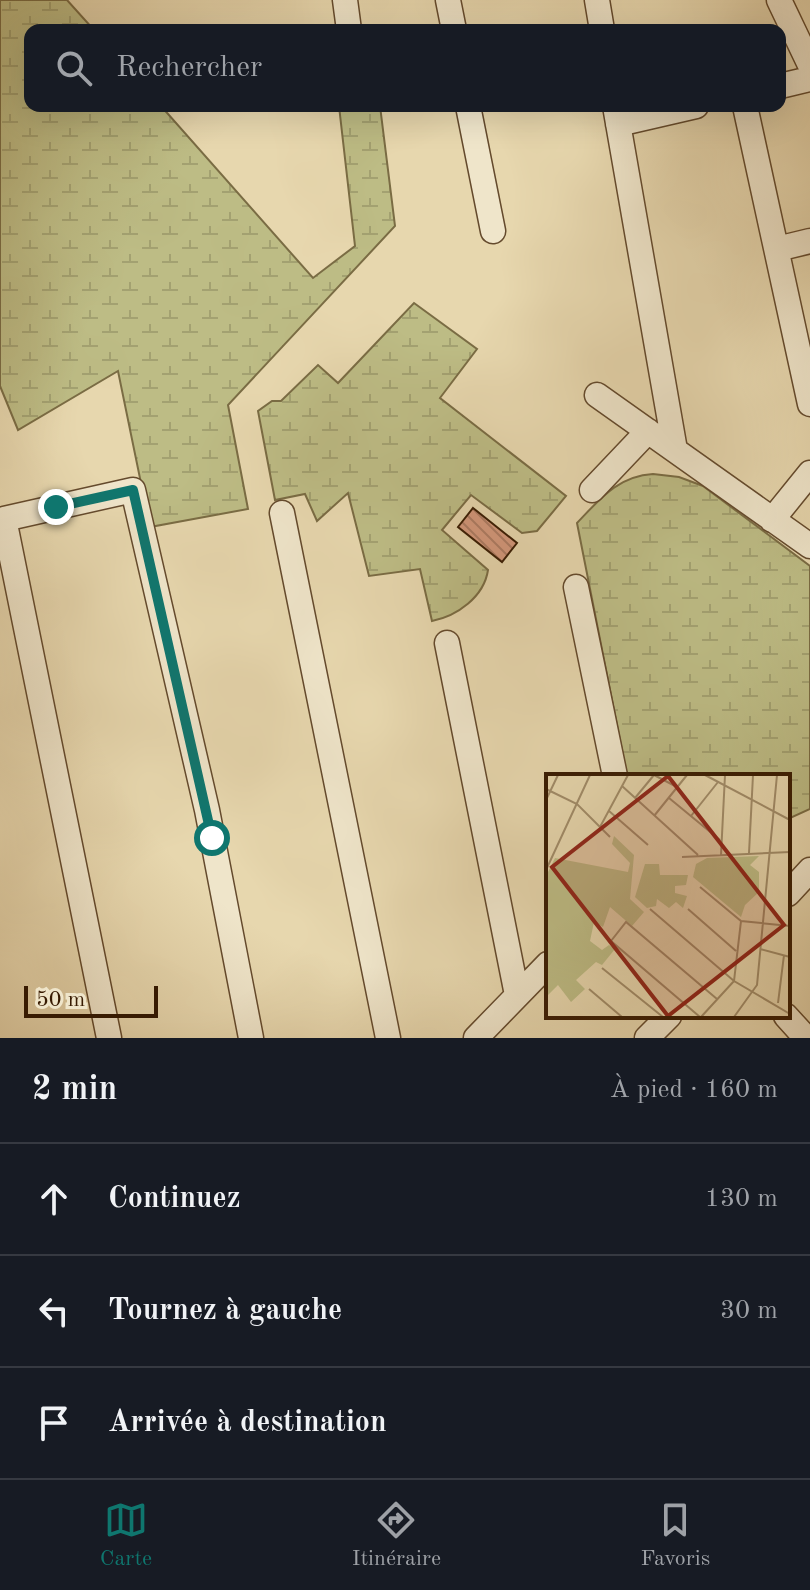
<!DOCTYPE html>
<html lang="fr">
<meta charset="utf-8">
<style>
:root{--surface:#171b24;--page:#20242c;--text:#f1f3f6;--muted:#9ea1a6;--line:#363941;--accent:#0f766e}
body{margin:0;font-family:"Old Standard TT",serif;background:var(--page);color:var(--text)}
.scale{position:absolute;left:24px;bottom:20px;width:134px;box-sizing:border-box;padding-left:8px;border:4px solid #381b02;border-top:0;font-size:22px;line-height:28px;white-space:nowrap;color:#381b02;-webkit-text-stroke:6px #efe5ca;paint-order:stroke}
.stop{position:absolute;width:24px;height:24px;margin:-18px;border:6px solid #0f766e;border-radius:50%;background:#fff}
.stop.end{background:#0f766e;border-color:#fff;box-shadow:0 2px 8px #0008}
.list{margin:0;padding:0;list-style:none}
h2{display:flex;justify-content:space-between;align-items:center;height:104px;margin:0;padding:0 32px;font-size:34px}
h2 small{font-size:26px;font-weight:400;color:var(--muted)}
.list li{display:grid;grid-template-columns:52px 1fr auto;gap:24px;align-items:center;box-sizing:border-box;height:112px;padding:0 32px;border-top:2px solid var(--line)}
.list b{display:block;font-size:30px;white-space:nowrap}
.list em{font-size:26px;font-style:normal;color:var(--muted)}
.icon{flex:none;width:44px;height:44px;fill:none;stroke:currentColor;stroke-width:2;stroke-linecap:round;stroke-linejoin:round}
.map{position:relative;flex:none;width:810px;height:1038px;overflow:hidden}
.search{position:absolute;background:var(--surface);box-shadow:0 8px 32px #0002;left:24px;right:24px;top:24px;height:88px;display:flex;align-items:center;gap:20px;box-sizing:border-box;padding:0 28px;border-radius:16px;color:var(--muted);font-size:30px}
.sheet{height:440px;background:var(--surface)}
nav{display:flex;justify-content:space-around;align-items:center;box-sizing:border-box;height:112px;border-top:2px solid var(--line);background:var(--surface);font-size:22px;color:var(--muted)}
nav a{display:grid;justify-items:center;gap:4px}
nav .on{color:var(--accent)}
.map>svg:first-child{display:block}
</style>
<div class="map">
<svg width="810" height="1038" viewBox="0 0 810 1038">
<defs>
<pattern id="wetland-marsh" width="20" height="14" patternUnits="userSpaceOnUse" patternTransform="scale(2)"><rect width="20" height="14" fill="#bdbc85"/><path d="M1 5h8M5 5V1M11 12h8M15 12V8" fill="none" stroke="#a3a171"/></pattern>
<pattern id="building-back-hatch" width="6" height="6" patternUnits="userSpaceOnUse" patternTransform="scale(2)"><rect width="6" height="6" fill="#d4987c"/><path d="M-1 5l2 2M0 0l6 6M5-1l2 2" fill="none" stroke="#ad7b63"/></pattern>
</defs>
<rect width="100%" height="100%" fill="#e7d7ae"/>
<filter id="stains"><feTurbulence type="fractalNoise" baseFrequency=".0025" numOctaves="4"/><feColorMatrix values="0 0 0 0 .2 0 0 0 0 .09 0 0 0 0 .02 0 0 0 .5 -.17"/></filter>
<radialGradient id="worn" r=".72"><stop offset=".6" stop-color="#630" stop-opacity="0"/><stop offset="1" stop-color="#630" stop-opacity=".3"/></radialGradient>
<path fill="url(#wetland-marsh)" stroke="#7a6c44" stroke-width="2" d="M0,0h67l27,30h-64v76h131l152,172 42,-32 -16,-140h41l15,120 -167,179 20,104 -98,18 -32,-156 -100,59 -18,-44z
M414,303l63,46 -37,49 126,98 -29,35 -15,2 -51,-38 -29,35 46,40c-4,27 -31,46 -56,51l-12,-52 -51,7 -21,-83 -31,28 -12,-27 -30,6 -17,-89 14,-10h9l37,-36 20,18z
M653,474l26,3 24,9 107,80v243l-22,10v-43h-161l-50,-253c23,-24 41,-47 76,-49z"/>
<path fill="url(#building-back-hatch)" stroke="#381b02" stroke-width="2" d="M473,508l44,35 -15,19 -44,-35z"/>
<g fill="none" stroke-linecap="round" stroke-linejoin="round">
<g stroke="#644a2d" stroke-width="27">
<path id="minor" d="M345,0l4,30
M448,0l6,30
M597,0l5,30
M779,0l31,65
M780,86l30,-7
M468,106l25,125
M615,106l60,344
M745,106l65,298
M618,124l78,-18
M777,249l33,-8
M597,395l213,151
M592,490l56,-59
M282,513l106,525
M772,520l38,-47
M576,587l39,189
M447,643l70,352
M788,894l22,-24
M786,1016l20,22
M109,1038l-105,-519 129,-29 74,320 44,228
M476,1038l72,-74
M647,1038l22,-22"/>
</g>
<use href="#minor" stroke="#efe5ca" stroke-width="24"/>
</g>
<g fill="none" stroke-linecap="round" stroke-linejoin="round">
<path stroke="#0f766e" stroke-width="10" d="M56,507l77,-17 79,348"/>
</g>
<g transform="translate(546 774)">
<rect width="244" height="244" fill="#e7d7ae"/>
<path d="M68,62l20,19 -4,44 14,13 -12,14 -22,-19 -7,20 -9,-5 -4,19 12,9 7,-5 6,4 -13,16 -6,-3 -20,18 9,9 -14,13 -13,-17 -12,12v-121l9,-18 73,14 2,-9 -18,-19zM213,82l-9,9 9,7v20l-14,13 -4,12 -48,-40 3,-13 11,-6zM99,90h14l1,11h28l-2,10 -11,1v7l12,3 -4,12 -7,-6 -7,6 -12,-9 -1,7 -9,2 -12,-11z" fill="#bdbc85"/>
<path fill="none" stroke="#a18c69" stroke-width="2" d="M108,1l23,12M159,1l85,45M76,12l76,69M0,15l31,15 33,33M89,24l19,-23M123,24l51,42M0,26l12,-25M63,37l39,34M108,42l33,-41M145,42l27,-34M54,53l28,-52M203,79l4,-78M175,81l4,-80M136,83l108,-5M0,96l44,-95M154,113l41,34 49,5M104,135l84,72 56,33M142,135l48,42M214,175l30,8M56,194l61,49M43,215l33,28M232,229l6,-48M154,243l-89,-76 15,-19 91,77M155,243l33,-36 7,-60M188,243l23,-32 20,-210"/>
<path fill="#8f2418" fill-opacity="0.15" stroke="#8f2418" stroke-width="4" d="M122,2l116,149 -116,91 -116,-149z"/>
<rect width="244" height="244" fill="none" stroke="#381b02" stroke-width="4"/>
</g>
<rect width="100%" height="100%" filter="url(#stains)"/>
<rect width="100%" height="100%" fill="url(#worn)"/>
</svg>
<div class="scale">50 m</div>
<div class="stop" style="left:212px;top:838px"></div>
<div class="stop end" style="left:56px;top:507px"></div>
<div class="search"><svg class="icon" aria-label="search" viewBox="0 0 24 24"><circle cx="10" cy="10" r="6"/><path d="M15 15l6 6"/></svg>Rechercher</div>
</div>
<section class="sheet">
<h2>2 min<small>À pied · 160 m</small></h2>
<ul class="list">
<li><svg class="icon" aria-label="ahead" viewBox="0 0 24 24"><path d="M12 20V5M6 11l6-6 6 6"/></svg><div><b>Continuez</b></div><em>130 m</em></li>
<li><svg class="icon" aria-label="left" viewBox="0 0 24 24"><path d="M17 20v-9H6M10 6l-5 5 5 5"/></svg><div><b>Tournez à gauche</b></div><em>30 m</em></li>
<li><svg class="icon" aria-label="arrive" viewBox="0 0 24 24"><path d="M6 21V4h12l-3 4 3 4H6"/></svg><div><b>Arrivée à destination</b></div></li>
</ul>
</section>
<nav>
<a class="on"><svg class="icon" aria-label="map" viewBox="0 0 24 24"><path d="M3 6l6-2 6 2 6-2v14l-6 2-6-2-6 2zM9 4v14M15 6v14"/></svg>Carte</a>
<a><svg class="icon" aria-label="directions" viewBox="0 0 24 24"><path d="M12 3l9 9-9 9-9-9zM9 14v-3h6M13 9l2 2-2 2"/></svg>Itinéraire</a>
<a><svg class="icon" aria-label="saved" viewBox="0 0 24 24"><path d="M7 4h10v16l-5-4-5 4z"/></svg>Favoris</a>
</nav>
